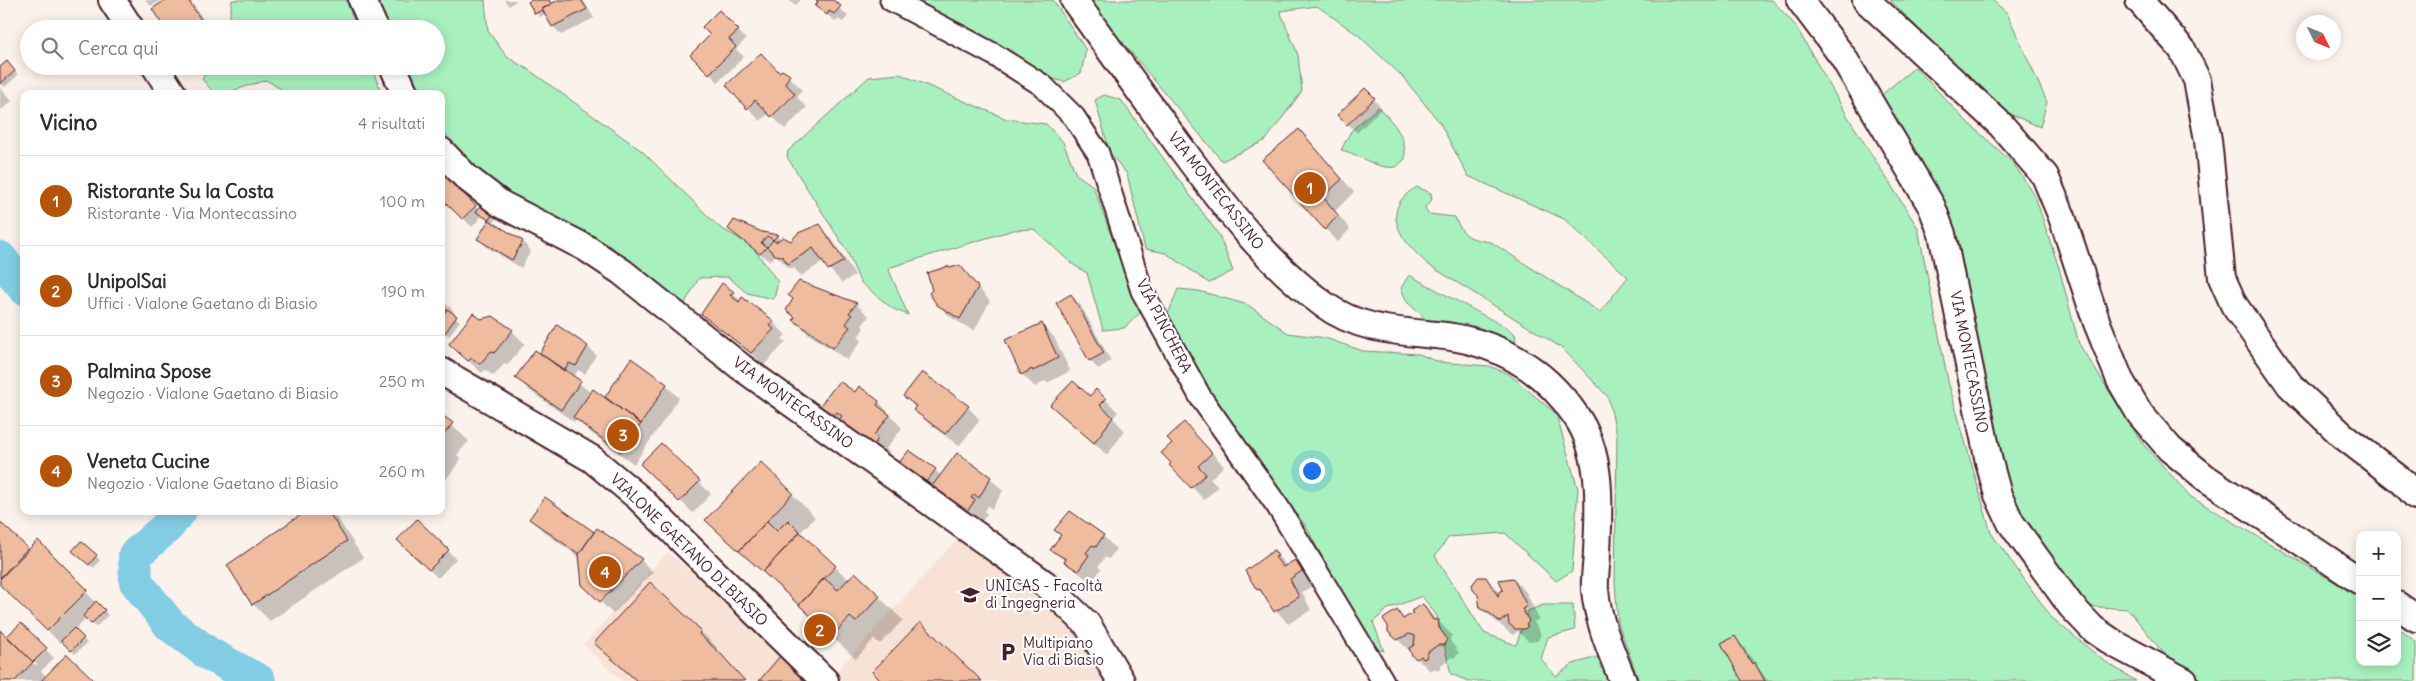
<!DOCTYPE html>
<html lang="it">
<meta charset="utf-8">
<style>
:root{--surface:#fff;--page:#f7f7f7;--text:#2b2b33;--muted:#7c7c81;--line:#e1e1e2;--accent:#b45309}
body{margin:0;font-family:Delius,sans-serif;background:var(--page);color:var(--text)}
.controls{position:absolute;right:15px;bottom:15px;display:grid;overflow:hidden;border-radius:10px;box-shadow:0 2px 12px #0003}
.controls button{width:45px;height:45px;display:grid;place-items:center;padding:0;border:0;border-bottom:1px solid var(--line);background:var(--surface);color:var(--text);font:25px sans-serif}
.compass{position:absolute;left:2296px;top:15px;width:45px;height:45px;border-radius:50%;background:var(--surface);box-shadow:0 2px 12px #0003;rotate:133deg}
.you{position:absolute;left:1311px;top:470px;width:18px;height:18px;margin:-12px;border:4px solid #fff;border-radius:50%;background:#1a73e8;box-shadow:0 0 0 8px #1a73e833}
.badge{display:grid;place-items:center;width:32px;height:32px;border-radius:50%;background:var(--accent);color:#fff;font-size:16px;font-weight:700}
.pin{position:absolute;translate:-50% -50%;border:2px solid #fff;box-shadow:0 1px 5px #0006}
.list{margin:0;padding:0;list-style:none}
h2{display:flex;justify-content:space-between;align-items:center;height:65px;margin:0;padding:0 20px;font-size:21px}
h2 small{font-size:16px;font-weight:400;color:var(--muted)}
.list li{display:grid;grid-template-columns:32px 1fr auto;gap:15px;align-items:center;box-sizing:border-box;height:90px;padding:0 20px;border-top:1px solid var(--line)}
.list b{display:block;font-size:19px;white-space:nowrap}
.list p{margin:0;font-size:16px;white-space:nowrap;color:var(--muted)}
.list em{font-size:16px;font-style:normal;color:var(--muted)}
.icon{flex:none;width:28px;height:28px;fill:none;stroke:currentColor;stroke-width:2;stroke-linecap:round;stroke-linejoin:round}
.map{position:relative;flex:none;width:2416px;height:681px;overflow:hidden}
.search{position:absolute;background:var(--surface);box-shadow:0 2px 12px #0003;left:20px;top:20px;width:425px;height:55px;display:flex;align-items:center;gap:12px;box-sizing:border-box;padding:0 18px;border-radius:28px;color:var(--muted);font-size:19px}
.panel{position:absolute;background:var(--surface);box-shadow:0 2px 12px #0003;left:20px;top:90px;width:425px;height:425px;border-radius:10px}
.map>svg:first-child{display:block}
</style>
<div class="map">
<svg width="2416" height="681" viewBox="0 0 2416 681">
<rect width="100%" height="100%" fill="#fcf2ec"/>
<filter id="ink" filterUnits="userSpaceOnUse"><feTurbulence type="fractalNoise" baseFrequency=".02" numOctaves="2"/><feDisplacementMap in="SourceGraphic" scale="10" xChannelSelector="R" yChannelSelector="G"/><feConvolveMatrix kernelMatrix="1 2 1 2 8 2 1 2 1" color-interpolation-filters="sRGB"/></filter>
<g filter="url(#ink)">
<path fill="#f8e2d5" d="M960,536l101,81 41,45 9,19h-283z
M667,552l28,23 116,106h-189l-39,-36z"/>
<path fill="#a8f1bf" stroke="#798875" d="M232,0h114l11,29h-129z
M377,0h108l3,31 19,26 22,13 113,81 77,76 33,19 26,36 -4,17 -27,-6 -19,-16 -29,1 -14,25 -16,6 -188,-121 -40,-61v-33h-23l-12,-28h30v-37h-46z
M900,0h153l33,50 -5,23 -17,9 -31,-9z
M1087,0h685l23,25 53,92 70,111 30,153 43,152 61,85 51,42 33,21h-497l-21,-58 -3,-40 2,-147 -9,-39 -46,-49 -133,-83c-26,-22 -53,-55 -12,-78l14,6 1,7 -7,7 3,7 27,3c8,20 15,22 36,25l109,70 28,-35 -64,-58 -96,-43 -28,-53 -37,-46 -45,-42 -41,-29 -37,5 18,44 4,36 -36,49 -44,21z
M1890,0h102l15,13 40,89 -7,25 -42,-18z
M210,66h161l11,28h-93l-23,-14 -43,14h-8l-13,-15z
M1915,67l49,52 49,44 22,33 24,72 20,76 64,100 48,53 169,100v65h37v-35l19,15v39h-212l-36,-22 -40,-50 -44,-3 -57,-79 -21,-45 -33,-157 -14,-82 -19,-45 -60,-102z
M900,74l107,45 39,5 17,18 13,32 17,12 47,127 -16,15 -21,2 -16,-57 -15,-9 -38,-35 -21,1 -125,38 20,47 -15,-6 -33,-27 -13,-31 -60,-94 1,-6 81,-74z
M1104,95l17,5 98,135 14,36 -24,12 -43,-30 -21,-4 -18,-75 -17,-21 -15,-53z
M1378,107c15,15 29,30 27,52l-9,8c-20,3 -36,-13 -55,-17l10,-19z
M1409,275l98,53 8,6 1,6 -3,4 -5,1 -80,-24 -21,-19 -6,-14z
M1178,289l21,2 49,14 40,28 37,5 38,13 56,3 20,8 50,4 20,8 47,40 22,75 -6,82 -16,10 -51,-48 -56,4 -14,19 49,77 32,12 12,-34 15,-6h30l2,25 -27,7 -7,22 15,17 17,-12 24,-7 12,24h-141l-17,-7 -14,-58 -15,-20 -34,13 -15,13 11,29 -16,-4 -61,-119 -90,-125 -50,-86z"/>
<path fill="#0003" d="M145,0h16l-10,6z
M167,0h23l20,29h-44z
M504,0h13l-8,6z
M534,0h16l2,5 8,-5h23l11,18 -33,17 -8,-9 -7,-13 -6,4 -4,-4z
M789,0h12l-6,6z
M817,0h14l17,16 -5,6 -5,-3 -2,3 -19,-16 2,-4z
M719,11l27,28 -10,10 8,8 -26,25 -26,-27 20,-20z
M11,66l7,9 -13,12 -5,-5v-14z
M193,66h18l-11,8z
M782,71l20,18 -5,8 10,10 -22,22 -16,-16 -9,8 -32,-36z
M0,87l12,14 -12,10z
M1365,90l17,18 -25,25 -18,-18z
M1312,144l42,48 -19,19 15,18 -12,13 -12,-13z
M441,173l38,37 3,-5 15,11 -4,8 30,18 8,9 -10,17 -34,-21 -8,-8 11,-18 -8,-5 -10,11 -31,-31z
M819,226l13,13 23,36 -13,8 -19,-21 -22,14 -7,-8h-5l-13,-13 -7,6 -30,-24 22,-4 16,3 4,4 10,3z
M960,267l30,34 -16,30 -22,-13 -14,-13 13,-36z
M722,285l19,16 32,21 13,13 -4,4 4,3 -22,23 -61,-51z
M1071,296l9,8 31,57 -13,8 -8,-9z
M441,300l13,11 -2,3 8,7 -11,15 -8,-6z
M856,304l13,12 -7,10 2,2 -6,9 4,3 -15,20 -40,-27 -20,-23z
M481,320l31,11 13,13 -18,21 -3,-1 -10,12 -9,-6 -3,3 -32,-29z
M1041,324l13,13 16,34 -23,12 -2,-2 -10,6 -13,-13z
M557,326l31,21 8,8 -11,19 -7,-4 -5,8 19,16 13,5 26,-39 35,25 13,13 -45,66 -47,-34 -11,-11 -2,3 -44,-31 -13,-13 23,-23z
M859,388l20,14 23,26 -16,21 4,4 -6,6 -62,-53 33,-13z
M1065,389l25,9 15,1 13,13 -5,6 12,13 -18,24 -56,-51z
M905,396l63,11 12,13 -21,26 -31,-23z
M441,416l28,25 -12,14 4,4 -16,22 -4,-3z
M1197,436l27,30 -14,13 8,8 -14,13 -12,-13z
M661,444l50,50 -18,19 -51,-49z
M901,463l34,7 6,6 49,2 13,13 -11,18 -4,-3 -4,5 3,3 -9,13z
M792,494l23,23 -15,16 49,47 6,-6 48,46 -23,24 -6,-5 -18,20 -149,-139z
M545,499l50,34 46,27 12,12 -40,42 -30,-30 -3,-26 -36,-26 -13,-13z
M308,511h22l8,8 25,39 -93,63 -17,-17 -24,-38z
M417,521l39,38 -18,19 -31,-29z
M0,523l29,28 9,-9 70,73 -12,12 -10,-9 -12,12 13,13 -12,11 -12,-13 -3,2 -60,-59z
M1103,536l13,13 -7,10 -4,-2 -7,10 3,2 -10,14 -39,-33z
M81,543l19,17 -6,8 -16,-13z
M1274,552l13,14 7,-5 20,24 -12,7 9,18 -23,14 -30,-35z
M1486,578l14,15 5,-2 8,-12 13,13 13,27 -5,3 7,12 -3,7 -9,1 -11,-11 -5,4 -2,-1 -30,-26z
M1423,606l29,29 -2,5 9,13 -5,5 -2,-1 -11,8v4l-4,2 -2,-3 -4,3 -4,-3 -38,-37 -4,-11 12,-8 7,7z
M21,624l33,34 -13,13 6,6 47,4h-94v-49l35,33 2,-1 -28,-28z
M700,631l17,16 -2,3 30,31h-109l-24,-22z
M1735,637l8,9 25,35h-24z"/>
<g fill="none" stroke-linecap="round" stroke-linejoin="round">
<path stroke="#82cde3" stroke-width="34" d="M0,258l24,30
M180,511l-12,15 -33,29 1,27 34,43 39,29 50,27"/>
</g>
<path fill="#efbca0" stroke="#4a1f2b" d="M165,0h23l19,29h-42l-13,-20z
M531,0h18l2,4 -16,10 -7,-12z
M558,0h23l6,9 -35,18 -10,-18z
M816,0h17l8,6 -7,8 -5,-3 -2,4 -12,-9 3,-4z
M719,10l20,20 -10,9 7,8 -27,27 -19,-19 20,-20 -8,-8z
M761,53l18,19 3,-2 8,5 -5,8 10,11 -24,23 -16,-17 -8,9 -21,-24z
M7,61l8,10 -15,13v-17z
M1365,88l10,10 -28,27 -10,-10z
M1299,129l43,50 -19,18 15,18 -13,15 -63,-70z
M441,171l35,35 -14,13 -21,-21z
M482,203l12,8 -5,9 -13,-8z
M489,220l34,21 -11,19 -35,-21z
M734,220l28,12 16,3 -5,5 -6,-4 -6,7 6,4 -7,7 -32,-25z
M820,224l24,37 -16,9 -15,-22 -25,16 -6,-8 -7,-1 -8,-8 6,-7 3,2 7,-5 8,4 7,-8z
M960,265l18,22 -18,32 -23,-14 -8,-12 3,-3 -5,-17 22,-7 1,2z
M799,281l58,22 -8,10 3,2 -6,9 4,3 -17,21 -40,-28 2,-3 -9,-7 7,-11 -5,-4z
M722,283l12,9 -4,3 9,7 3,-5 32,24 -4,5 4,3 -23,24 -50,-39z
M1071,294l33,59 -15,8 -33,-58z
M447,309l10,7 -12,17 -4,-3v-12z
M473,313l8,6 12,-3 20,14 -19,23 -3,-2 -11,13 -8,-6 -4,3 -19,-17z
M1042,323l16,35 -25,13 -1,-2 -11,6 -16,-35z
M557,325l31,21 -12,20 -7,-3 -5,8 -24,-18z
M535,350l46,31 -20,29 -46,-32z
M631,358l36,26 -26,40 -36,-27z
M922,372l47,34 -24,28 -32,-24 3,-4 -13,-10z
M839,381l16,11 4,-6 20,15 -2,4 13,10 -16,20 4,4 -7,9 -33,-26 4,-6 -5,-4 -4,4 -13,-10z
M1073,381l17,15 6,-7 10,10 -6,6 13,12 -19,26 -44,-38z
M593,389l48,35 -21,28 -47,-35z
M441,414l12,9 -12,15z
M1184,422l28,31 -14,13 8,8 -15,14 -22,-23 2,-2 -10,-10 11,-10 -5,-5z
M661,443l39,38 -21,21 -39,-38z
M909,450l27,19 -10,13 -27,-19z
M957,453l34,24 -12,21 -5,-4 -3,4 4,2 -11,16 -35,-26z
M761,462l32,31 -54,58 -34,-31z
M545,497l49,35 -15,22 -50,-35z
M306,511h22l19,30 -95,64 -25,-40z
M1070,511l34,24 -8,12 -4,-2 -6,8 3,2 -11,16 -14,-9 2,-3 -16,-9 11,-15 -7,-5z
M417,519l32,31 -20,20 -32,-30z
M788,520l12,12 -37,40 -24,-21 28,-30 10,10z
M0,522l28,26 -28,30z
M597,528l45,31 -42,43 -18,-17 -3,-31z
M800,532l36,34 -37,39 -36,-33z
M38,540l50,50 -41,41 -47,-46v-6z
M81,541l16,14 -8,10 -17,-14z
M1274,550l4,6 -3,1 8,10 12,-7 7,11 -12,8 9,18 -25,15 -14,-23 -3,1 -12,-19z
M855,572l25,24 -24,26 -6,-5 -18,19 -33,-31 25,-27 14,12z
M1478,577h8l12,19 1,-4 4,-2 -4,-10 14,-2 14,28 -5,3 7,12 -3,4 2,1 -3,3h-10l-6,-5 -1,-8 -8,6 -12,-10 -8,-3 -2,-14 -5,-5 -1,-5z
M650,582l51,48 -2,4 22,20 24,27h-108l-43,-38z
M96,601l9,9 -14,14 -8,-8z
M1423,604l10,16h6l-1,6 9,13 -3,6h-6l-10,7 -2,6 -3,1 -2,-3 -4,3 -5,-3 -3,-8 5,-3 1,-9 -6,-2 -12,6 -9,-8v-6l-5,-7 14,-9 6,9 10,-6 -2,-2z
M920,622l62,59h-101l-9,-9z
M21,623l26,25 -14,14 -26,-26z
M74,628l10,10 -13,13 -10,-10z
M0,630l33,32 -18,19h-15z
M1735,636l17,28 2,-2 11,19h-23l-21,-38z
M67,654l28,27h-54z
M780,656l26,25h-47z"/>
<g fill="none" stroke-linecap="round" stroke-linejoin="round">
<g stroke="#4a1f2b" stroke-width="25">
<path id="minor" d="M891,0l102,54 49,31 32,32 24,36 44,138 59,107 77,109 105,174"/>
</g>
<g stroke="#4a1f2b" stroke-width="30">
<path id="tertiary" d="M112,0l19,29
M362,0l13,29
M1074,0c36,51 73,101 110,152 41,55 82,110 139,152 34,25 72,27 113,31 58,5 107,32 140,81 27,39 23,91 21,135 0,13 -3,26 -2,39 3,32 16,61 28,91
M1800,0l43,57 89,150 10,27 47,228 9,33 13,28 60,83 22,23 22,15 69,37
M1866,0l135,125 44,51 17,41 35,106 23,57 20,34 30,35 36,29 154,103
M2139,0l43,49 15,31 11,60 14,138 12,27 56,80 52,50 61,47 13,14
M155,66l18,28
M393,66l12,28
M441,151l26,27 34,26 85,44 36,24 119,95 304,217 42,40 34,57
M441,371l151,88 47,39 186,183
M2397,605l19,13"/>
</g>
<use href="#minor" stroke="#fff" stroke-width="21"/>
<use href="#tertiary" stroke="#fff" stroke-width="26"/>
</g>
</g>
<defs>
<g id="university-bare" transform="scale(1.5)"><path d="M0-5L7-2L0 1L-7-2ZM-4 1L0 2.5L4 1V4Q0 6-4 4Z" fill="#4a1f2b" stroke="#fff" stroke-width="2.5" paint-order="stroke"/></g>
<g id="parking-bare" transform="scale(1.5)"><path d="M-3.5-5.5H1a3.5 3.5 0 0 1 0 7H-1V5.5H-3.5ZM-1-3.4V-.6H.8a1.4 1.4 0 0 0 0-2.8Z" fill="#4a1f2b" stroke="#fff" stroke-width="2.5" paint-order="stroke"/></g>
</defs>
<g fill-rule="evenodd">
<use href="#university-bare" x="970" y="595"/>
<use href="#parking-bare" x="1008" y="652"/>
</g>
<g text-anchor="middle" stroke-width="4.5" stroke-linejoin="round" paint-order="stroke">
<g font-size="15" fill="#4a1f2b" stroke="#fff">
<text transform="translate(1216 191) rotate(52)" y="5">VIA MONTECASSINO</text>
<text transform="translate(1164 326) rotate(63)" y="5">VIA PINCHERA</text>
<text transform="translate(1969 362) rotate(79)" y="5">VIA MONTECASSINO</text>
<text transform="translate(793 403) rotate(36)" y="5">VIA MONTECASSINO</text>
<text transform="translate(689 550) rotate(44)" y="5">VIALONE GAETANO DI BIASIO</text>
</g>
<g font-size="15" fill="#4a1f2b" stroke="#fff" text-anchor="start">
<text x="985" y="591">UNICAS - Facoltà<tspan x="985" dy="17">di Ingegneria</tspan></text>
<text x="1023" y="648">Multipiano<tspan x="1023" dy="17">Via di Biasio</tspan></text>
</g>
</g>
</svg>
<div class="controls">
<button>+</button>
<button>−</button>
<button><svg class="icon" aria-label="layers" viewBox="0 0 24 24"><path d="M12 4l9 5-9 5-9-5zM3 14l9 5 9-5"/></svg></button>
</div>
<svg class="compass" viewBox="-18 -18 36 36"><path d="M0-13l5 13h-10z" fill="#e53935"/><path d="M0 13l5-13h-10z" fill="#7c7c81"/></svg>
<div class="you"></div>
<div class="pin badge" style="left:1310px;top:188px">1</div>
<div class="pin badge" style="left:820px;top:630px">2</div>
<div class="pin badge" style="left:623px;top:435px">3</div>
<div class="pin badge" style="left:605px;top:572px">4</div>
<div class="search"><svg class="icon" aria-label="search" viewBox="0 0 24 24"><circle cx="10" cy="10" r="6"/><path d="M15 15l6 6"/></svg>Cerca qui</div>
<section class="panel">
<h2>Vicino<small>4 risultati</small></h2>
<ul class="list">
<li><span class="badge">1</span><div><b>Ristorante Su la Costa</b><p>Ristorante · Via Montecassino</p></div><em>100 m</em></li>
<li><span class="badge">2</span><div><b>UnipolSai</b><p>Uffici · Vialone Gaetano di Biasio</p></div><em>190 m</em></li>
<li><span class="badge">3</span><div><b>Palmina Spose</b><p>Negozio · Vialone Gaetano di Biasio</p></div><em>250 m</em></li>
<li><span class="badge">4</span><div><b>Veneta Cucine</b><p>Negozio · Vialone Gaetano di Biasio</p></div><em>260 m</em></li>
</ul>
</section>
</div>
